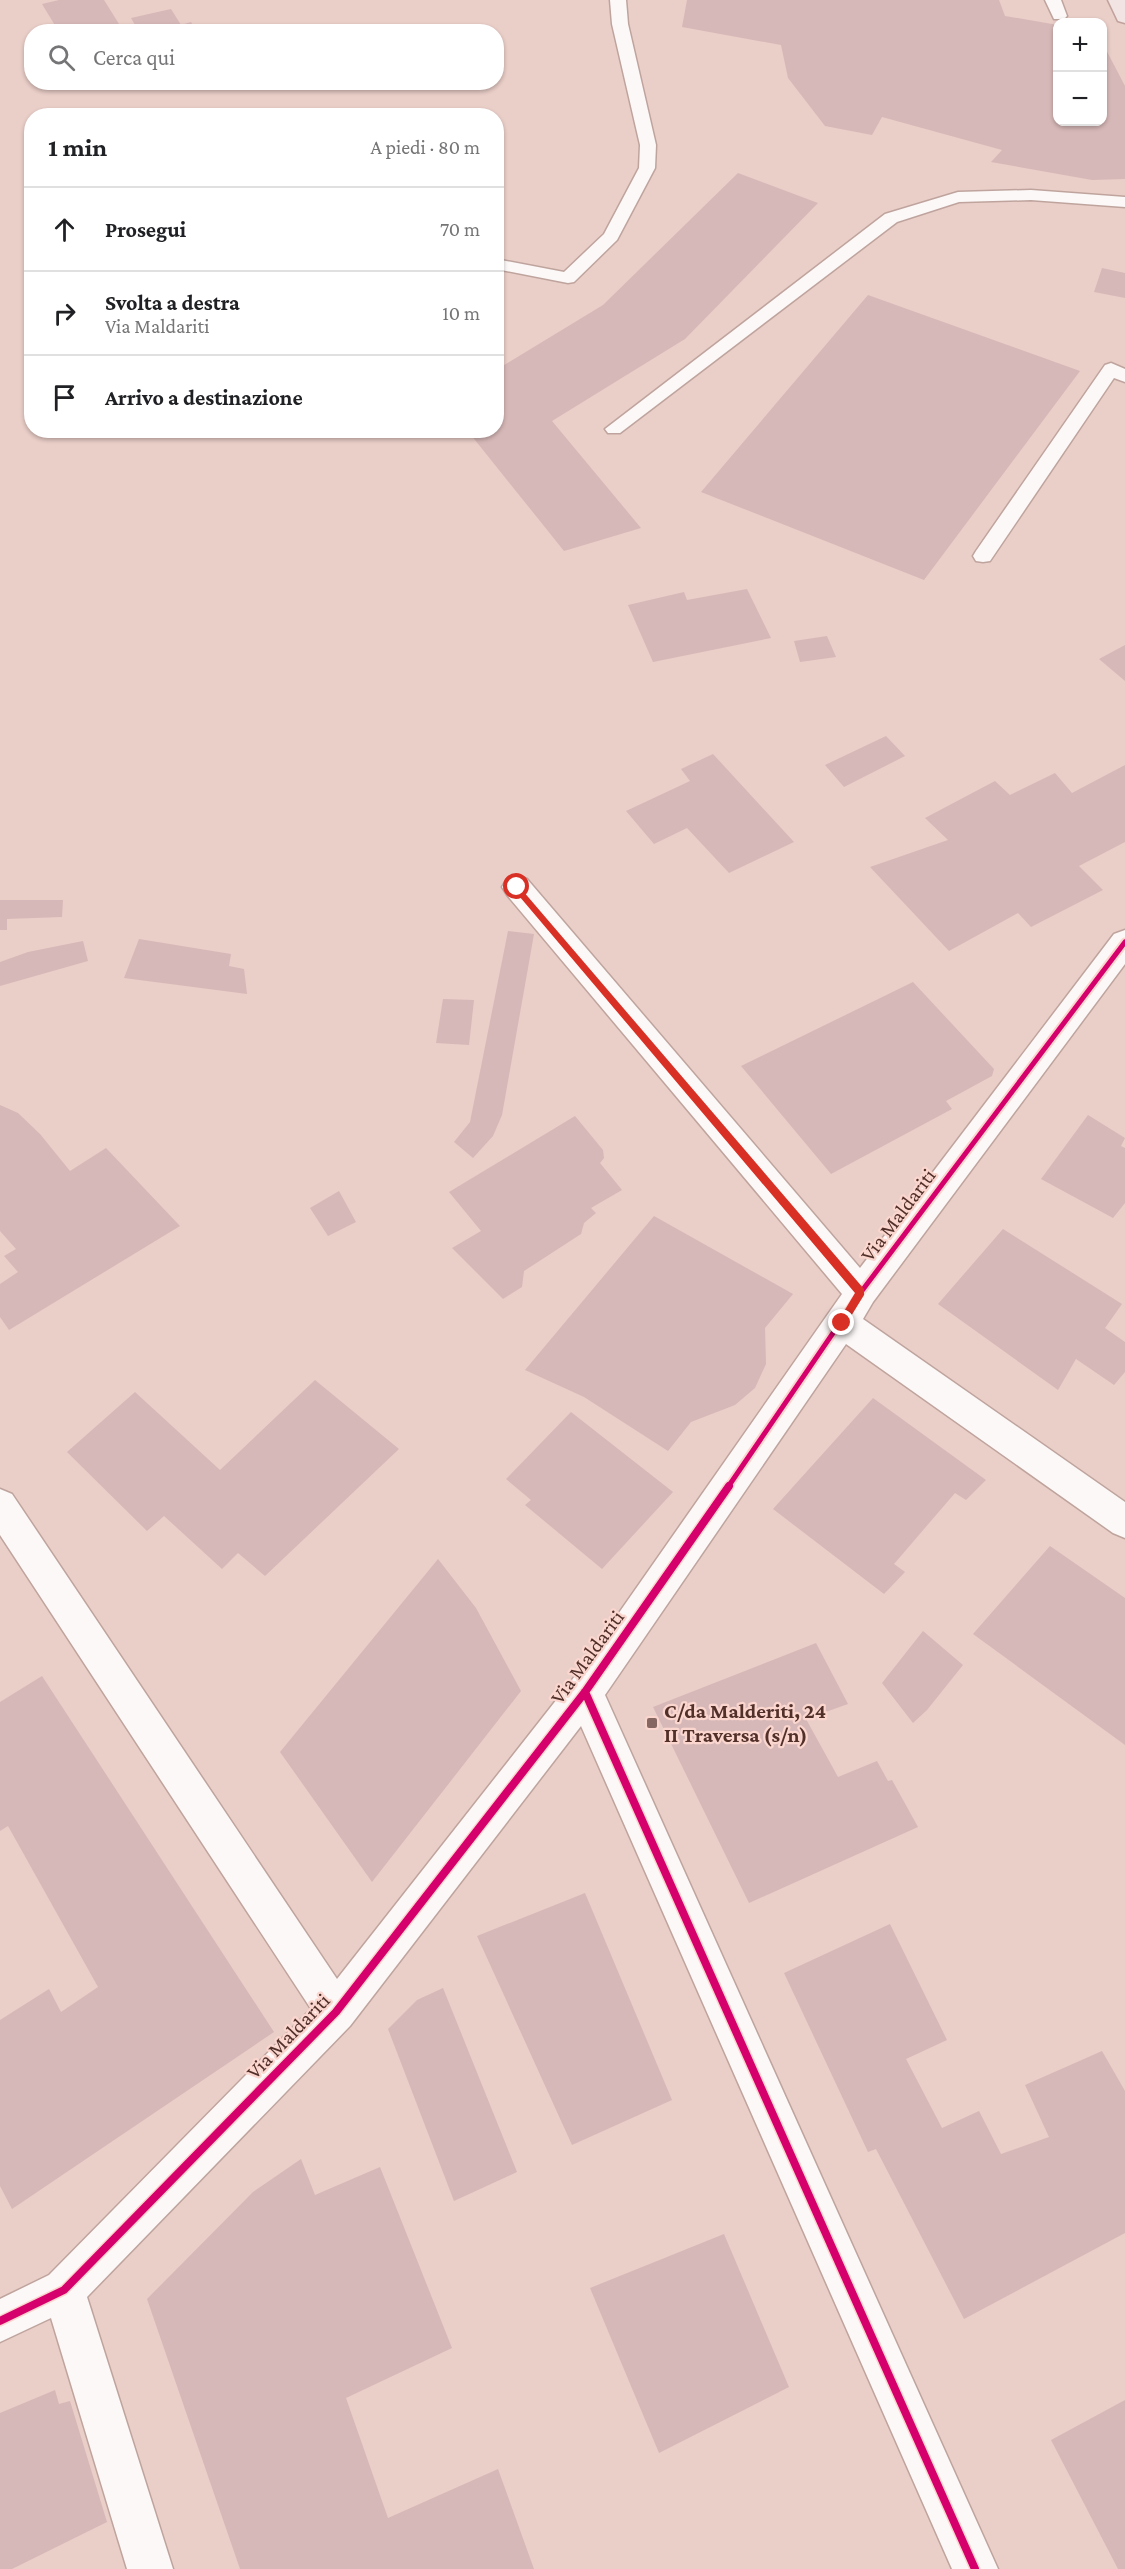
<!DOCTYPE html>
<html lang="it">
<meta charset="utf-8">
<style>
:root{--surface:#fff;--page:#f6f6f6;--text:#202124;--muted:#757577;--line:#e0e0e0}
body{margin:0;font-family:"Crimson Pro",serif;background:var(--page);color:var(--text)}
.controls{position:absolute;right:18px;top:18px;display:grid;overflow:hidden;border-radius:12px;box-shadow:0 2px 4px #0004}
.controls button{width:54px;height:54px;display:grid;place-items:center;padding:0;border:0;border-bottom:2px solid var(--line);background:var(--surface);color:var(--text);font:30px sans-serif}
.stop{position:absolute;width:18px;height:18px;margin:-14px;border:4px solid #d93025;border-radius:50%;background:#fff}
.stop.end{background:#d93025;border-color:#fff;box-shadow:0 2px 6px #0008}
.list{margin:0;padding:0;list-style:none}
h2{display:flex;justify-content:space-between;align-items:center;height:78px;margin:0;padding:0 24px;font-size:26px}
h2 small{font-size:20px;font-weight:400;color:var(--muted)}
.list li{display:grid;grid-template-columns:39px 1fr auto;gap:18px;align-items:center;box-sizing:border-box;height:84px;padding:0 24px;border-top:2px solid var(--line)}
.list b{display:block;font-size:22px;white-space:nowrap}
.list p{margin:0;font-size:20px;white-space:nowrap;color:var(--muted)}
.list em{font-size:20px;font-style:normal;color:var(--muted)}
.icon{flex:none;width:33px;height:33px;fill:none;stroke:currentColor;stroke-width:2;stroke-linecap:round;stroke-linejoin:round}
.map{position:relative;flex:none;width:1125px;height:2569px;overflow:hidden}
.search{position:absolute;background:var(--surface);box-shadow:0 2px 4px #0004;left:24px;top:24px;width:480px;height:66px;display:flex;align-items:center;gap:15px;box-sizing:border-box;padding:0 21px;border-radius:24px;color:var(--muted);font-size:22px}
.panel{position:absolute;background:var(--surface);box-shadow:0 2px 4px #0004;left:24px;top:108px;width:480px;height:330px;border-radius:24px}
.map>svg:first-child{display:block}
</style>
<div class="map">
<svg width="1125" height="2569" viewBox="0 0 1125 2569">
<rect width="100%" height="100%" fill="#eacec8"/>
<path fill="#d7b8b8" d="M59,0h45l20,32h-65l-17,-28z
M687,0h312l6,16 53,9v97h44v-80l23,44v93l-33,1 -101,-18 11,-12 -120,-33 -10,18 -47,-9 -37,-48 -7,-33 -99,-18z
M171,9l10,16 10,-3 6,10h-58l-8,-14z
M738,173l80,30 -133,136 -133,82 89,107 -77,23 -97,-121h29v-60l107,-65z
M1102,268l23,5v25l-31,-6z
M868,295l212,76 -156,209 -223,-88z
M747,589l24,49 -118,24 -25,-57 56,-13 3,8z
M827,636l9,21 -36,5 -6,-21z
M1125,645v36l-26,-22z
M886,736l19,20 -61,31 -19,-22z
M713,754l81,88 -65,31 -42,-45 -33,16 -28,-33 64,-30 -9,-12z
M1125,765v77l-46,24 24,24 -72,37 -13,-14 -69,38 -79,-84 78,-27 -23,-22 70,-37 15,14 45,-22 17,20z
M0,900h63l-1,17 -55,2v11h-7z
M508,931l26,3 -32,181 -9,21 -20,22 -19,-16 16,-20z
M139,939l92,15 -2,12 15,3 3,25 -123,-16z
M83,941l5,20 -88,25v-24l28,-10z
M913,982l81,87 -2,7 -46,25 6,8 -121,65 -90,-108z
M443,999l31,1 -5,45 -33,-2z
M0,1105l18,8 22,21 30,37 36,-23 74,78 -171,104 -9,-13v-33l18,-12 -14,-16 12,-7 -16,-18z
M1088,1115l37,23 -4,8 4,2v55l-12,15 -72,-39z
M575,1116l28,34 1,8 -4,5 22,27 -31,18 5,5 -12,10 -3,11 -57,37 -2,16 -19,12 -51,-51 29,-17 -32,-39z
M339,1191l17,31 -28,14 -18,-28z
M654,1216l139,78 -28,34 1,36 -11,24 -20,17 -44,17 -23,29 -84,-54 -59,-27z
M1003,1229l119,75 -17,24 20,14v30l-11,13 -38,-26 -18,31 -120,-86z
M315,1380l84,69 -134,127 -27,-23 -16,16 -58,-53 -17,15 -80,-79 68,-60 85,78z
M873,1398l113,82 -20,20 -11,-7 -61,71 11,8 -21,22 -111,-85z
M571,1412l102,80 -71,77 -77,-64 6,-5 -25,-21z
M1050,1546l75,52v147l-152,-111z
M438,1559l38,49 45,83 -149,191 -92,-130z
M923,1631l40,34 -36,45 -14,13 -31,-40z
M816,1643l32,61 -42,15 32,58 39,-16 11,20 4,-1 26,47 -169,76 -96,-196z
M42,1676l232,356 -262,177 -12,-23v-166l49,-31 12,23 37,-25 -90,-161 -8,5v-129z
M585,1893l87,207 -100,45 -95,-209z
M890,1924l57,116 -41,19 36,69 37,-17 22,43 48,-17 -24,-52 77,-34 23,40v142l-161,86 -88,-170 -8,3 -84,-179z
M443,1988l74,184 -63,29 -66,-172 29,-29z
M301,2159l14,36 65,-28 72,181 -106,50 42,120 110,-49 36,100h-294l-93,-270 106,-107z
M724,2234l65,153 -130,66 -69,-165z
M55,2390l4,14 11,-3 37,121 -95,47h-12v-156z
M1125,2400v169h-7l-67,-129z"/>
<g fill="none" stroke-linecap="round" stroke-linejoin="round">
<g stroke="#bfa49e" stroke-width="3">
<path id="service" d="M610,0h16l2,24 28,121 -1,23 -38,72 -43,42 -6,1 -72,-14v-10l68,13 40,-38 35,-66 1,-23 -28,-121z
M1045,0h16l6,16 -3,3h-10z
M1031,190l94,7v10l-94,-7 -72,2 -62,20 -277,211h-12l-3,-4 280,-215 73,-22z
M1111,363l14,6v13l-11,-4 -124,183 -7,1 -7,-1 -3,-5 3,-5 129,-186z"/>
</g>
<g stroke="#bfa49e" stroke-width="3">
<path id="minor" d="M517,876l10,3 333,389 254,-334 11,-4v34l-252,338 -10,17 262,183v36l-12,-5 -267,-189 -241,351 393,874h-46l-371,-843 -231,300 -263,271 86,272h-46l-76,-251 -51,24v-43l49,-24 262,-266 -311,-474v-46l12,5 325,485 235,-299 270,-386 -335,-399 -5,-8 5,-8z"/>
</g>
<g stroke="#c0a19b" stroke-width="3">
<path id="primary" d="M1108,0h17v23l-7,-2z"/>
</g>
<use href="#service" fill="#fcf8f7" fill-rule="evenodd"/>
<use href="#minor" fill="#fcf8f7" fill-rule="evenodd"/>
<use href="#primary" fill="#f2e4e2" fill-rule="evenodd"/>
<g stroke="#fad6cf" stroke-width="9">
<path id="cycleway-far1" d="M728,1487l133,-195 264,-350"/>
</g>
<g stroke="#fad6cf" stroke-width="11">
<path id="cycleway" d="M585,1692l390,877
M0,2321l64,-31 272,-278 249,-320 144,-206"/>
</g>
<use href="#cycleway-far1" stroke="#d6006c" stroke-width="5"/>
<use href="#cycleway" stroke="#d6006c" stroke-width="8"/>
</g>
<path fill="#d93025" d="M517,884l347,405v6l-19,31 -3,1 -5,-4 18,-30 -341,-403 -2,-3z"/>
<rect fill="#876761" stroke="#fad6cf" stroke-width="2" x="646" y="1717" width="12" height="12" rx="3"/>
<g text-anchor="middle" stroke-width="4.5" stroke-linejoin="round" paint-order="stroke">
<g font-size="21" fill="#52302a" stroke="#fad6cf">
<text transform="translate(898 1215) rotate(-53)" y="7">Via Maldariti</text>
<text transform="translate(587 1657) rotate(-54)" y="7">Via Maldariti</text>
<text transform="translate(288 2036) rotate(-46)" y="7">Via Maldariti</text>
</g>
<g font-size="21" font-weight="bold" fill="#52302a" stroke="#fad6cf" text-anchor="start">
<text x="664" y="1718">C/da Malderiti, 24<tspan x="664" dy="24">II Traversa (s/n)</tspan></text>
</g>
</g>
</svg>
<div class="controls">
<button>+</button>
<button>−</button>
</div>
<div class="stop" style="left:517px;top:887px"></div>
<div class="stop end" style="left:842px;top:1323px"></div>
<div class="search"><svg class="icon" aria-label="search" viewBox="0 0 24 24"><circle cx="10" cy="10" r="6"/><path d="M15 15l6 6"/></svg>Cerca qui</div>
<section class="panel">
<h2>1 min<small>A piedi · 80 m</small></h2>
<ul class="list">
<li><svg class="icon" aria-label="ahead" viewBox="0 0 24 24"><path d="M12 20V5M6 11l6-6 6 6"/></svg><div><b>Prosegui</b></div><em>70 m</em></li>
<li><svg class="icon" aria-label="right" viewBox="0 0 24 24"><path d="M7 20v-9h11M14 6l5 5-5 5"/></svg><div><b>Svolta a destra</b><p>Via Maldariti</p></div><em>10 m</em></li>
<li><svg class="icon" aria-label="arrive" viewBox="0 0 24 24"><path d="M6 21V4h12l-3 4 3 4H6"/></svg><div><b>Arrivo a destinazione</b></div></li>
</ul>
</section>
</div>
